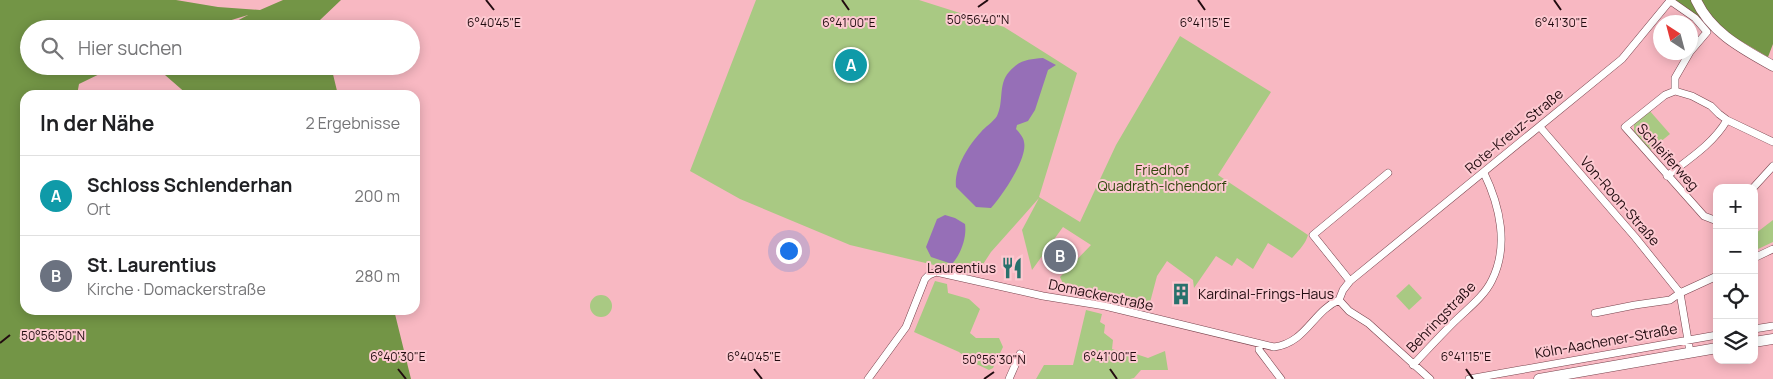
<!DOCTYPE html>
<html lang="de">
<meta charset="utf-8">
<style>
:root{--surface:#fff;--page:#f2f2f2;--text:#202124;--muted:#757577;--line:#e0e0e0;--accent:#28716c}
body{margin:0;font-family:Manrope,sans-serif;background:var(--page);color:var(--text)}
.controls{position:absolute;right:15px;bottom:15px;display:grid;overflow:hidden;border-radius:10px;box-shadow:0 2px 12px #0003}
.controls button{width:45px;height:45px;display:grid;place-items:center;padding:0;border:0;border-bottom:1px solid var(--line);background:var(--surface);color:var(--text);font:25px sans-serif}
.compass{position:absolute;left:1653px;top:15px;width:45px;height:45px;border-radius:50%;background:var(--surface);box-shadow:0 2px 12px #0003;rotate:324deg}
.you{position:absolute;left:788px;top:250px;width:18px;height:18px;margin:-12px;border:4px solid #fff;border-radius:50%;background:#1a73e8;box-shadow:0 0 0 8px #1a73e833}
.badge{display:grid;place-items:center;width:32px;height:32px;border-radius:50%;background:var(--accent);color:#fff;font-size:16px;font-weight:700}
.pin{position:absolute;translate:-50% -50%;border:2px solid #fff;box-shadow:0 1px 5px #0006}
.list{margin:0;padding:0;list-style:none}
h2{display:flex;justify-content:space-between;align-items:center;height:65px;margin:0;padding:0 20px;font-size:21px}
h2 small{font-size:16px;font-weight:400;color:var(--muted)}
.list li{display:grid;grid-template-columns:32px 1fr auto;gap:15px;align-items:center;box-sizing:border-box;height:80px;padding:0 20px;border-top:1px solid var(--line)}
.list b{display:block;font-size:19px;white-space:nowrap}
.list p{margin:0;font-size:16px;white-space:nowrap;color:var(--muted)}
.list em{font-size:16px;font-style:normal;color:var(--muted)}
.icon{flex:none;width:28px;height:28px;fill:none;stroke:currentColor;stroke-width:2;stroke-linecap:round;stroke-linejoin:round}
.map{position:relative;flex:none;width:1773px;height:379px;overflow:hidden}
.search{position:absolute;background:var(--surface);box-shadow:0 2px 12px #0003;left:20px;top:20px;width:400px;height:55px;display:flex;align-items:center;gap:12px;box-sizing:border-box;padding:0 18px;border-radius:28px;color:var(--muted);font-size:19px}
.panel{position:absolute;background:var(--surface);box-shadow:0 2px 12px #0003;left:20px;top:90px;width:400px;height:225px;border-radius:15px}
.map>svg:first-child{display:block}
</style>
<div class="map">
<svg width="1773" height="379" viewBox="0 0 1773 379">
<rect width="100%" height="100%" fill="#f8b8c2"/>
<path fill="#a9c983" d="M756,0h163l85,27 73,46 -38,124 41,25 36,-77 64,-109 91,56 -53,83 90,60c-3,10 -9,15 -16,23l-24,-15 -15,26 -16,-11 -5,8 -16,-10 -22,32 -1,-8 -26,-19 -10,15 -9,34 -52,-11 -31,-11 -5,-11 31,-32 -28,-18 -31,43 -10,-40 17,-32 -48,54 -15,23 -126,-30 -110,-46 -50,-28z
M1649,110l21,24 -22,18 -14,-18v-11z
M1773,220v22l-15,7 -2,-16z
M935,281l12,3 1,9 21,6 11,10 -10,24 6,5h23l4,9 -10,21 -4,2 -19,-9 -11,-9 -45,-20z
M1409,284l13,14 -13,12 -13,-14z
M590 306a11 11 0 1 1 22 0a11 11 0 1 1-22 0Z
M1086,310l16,4 -2,8 5,3 -1,8 9,7 -1,9 11,4 1,-3 24,8 17,-7 3,19h-27l-7,8 -4,1h-94l8,-14h29z"/>
<path fill="#739546" d="M0,0h176l42,7 42,3 23,-10h58l-21,20 2,9h-114l27,-7 13,-7 -46,14h-173v37h87l-37,18 -2,11h-52v215h369l17,69h-411z
M1672,0h101v44l-5,13 -39,-23 -21,-21 -10,7z
M161,66h170l7,29h-150l-23,-20z"/>
<path fill="#966fb7" d="M1043,58l13,7 -8,5 -13,40 -7,11 -11,4 -1,4c3,3 8,9 8,13 4,16 -22,54 -33,66l-15,-1 -20,-20c-2,-19 12,-41 25,-55 4,-5 12,-10 16,-16 7,-14 1,-32 12,-44 10,-12 20,-13 34,-14z
M945,215l10,3 10,6c2,13 -4,30 -13,40l-21,-7 -5,-10 11,-28z"/>
<g fill="none" stroke-linecap="round" stroke-linejoin="round">
<g stroke="#78434d" stroke-width="8">
<path id="street" d="M1675,91v-13l15,-26
M1540,127l95,110 45,56 10,59
M1667,176c22,-17 46,-32 60,-56
M1753,188l20,-22
M1717,221l-13,-5 -79,-89 40,-32 10,-4 17,5 19,10 8,8 8,6 46,22
M1754,258l19,-9
M1350,281l-37,-46 75,-62
M1339,300l4,-10 7,-9 272,-222 47,-57h3l23,16 12,14 -17,20
M1595,313l40,-8 35,-5 10,-7 37,-17
M1754,329l19,-3
M1259,344v6l22,29
M1413,365c13,-14 26,-28 40,-42 13,-13 31,-26 39,-43 17,-34 8,-74 -8,-107
M868,379l38,-52 19,-48 4,-4 7,-3 107,24 62,10 169,41c32,-4 39,-36 65,-47l10,11 19,12 62,56
M1009,379l11,-25
M1469,379l248,-44"/>
</g>
<g stroke="#78434d" stroke-width="11">
<path id="secondary" d="M1696,0c15,33 47,49 77,66
M1754,342l19,-3
M1539,379l178,-31"/>
</g>
<use href="#street" stroke="#fff" stroke-width="7"/>
<use href="#secondary" stroke="#fff" stroke-width="10"/>
</g>
<path fill="none" stroke="#220c10" stroke-width="2" d="M486,0l8,10M842,0l7,10M1198,0l7,10M1554,0l7,10M978,7l10,-7M0,343l10,-8M398,369l8,10M754,369l8,10M1110,369l7,10M1466,369l7,10M984,379l10,-7"/>
<defs>
<g id="restaurant-bare" transform="scale(1.725)"><path d="M-5-6h1v4h1v-4h1v4h1v-4h1v5L-1.5 .5V6h-2V.5L-5-1ZM5-6V6H3V1.5H1.5Q1.5-4 5-6Z" fill="#28716c" stroke="#fdc9d1" stroke-width="2.5" paint-order="stroke"/></g>
<g id="building-bare" transform="scale(1.725)"><path d="M-4-6H4V6H1V3H-1V6H-4ZM-2.5-4.3h1.7v1.8h-1.7ZM.8-4.3h1.7v1.8H.8ZM-2.5-1h1.7V.8h-1.7ZM.8-1h1.7V.8H.8Z" fill="#28716c" stroke="#fdc9d1" stroke-width="2.5" paint-order="stroke"/></g>
</defs>
<g fill-rule="evenodd">
<use href="#restaurant-bare" x="1012" y="268"/>
<use href="#building-bare" x="1181" y="294"/>
</g>
<g text-anchor="middle" stroke-width="4" stroke-linejoin="round" paint-order="stroke">
<g font-size="14" fill="#220c10" stroke="#fdc9d1">
<text transform="translate(1514 131) rotate(-40)" y="5">Rote-Kreuz-Straße</text>
<text transform="translate(1668 157) rotate(48)" y="5">Schleiferweg</text>
<text transform="translate(1620 201) rotate(49)" y="5">Von-Roon-Straße</text>
<text transform="translate(1101 295) rotate(12)" y="5">Domackerstraße</text>
<text transform="translate(1441 317) rotate(-46)" y="5">Behringstraße</text>
<text transform="translate(1606 341) rotate(-10)" y="5">Köln-Aachener-Straße</text>
</g>
<g font-size="14" fill="#31470d" stroke="#fdc9d1">
<text x="1162" y="175">Friedhof<tspan x="1162" dy="16">Quadrath-Ichendorf</tspan></text>
</g>
<g font-size="14" fill="#220c10" stroke="#fdc9d1" text-anchor="end">
<text x="996" y="273">Laurentius</text>
<text x="1198" y="299" text-anchor="start">Kardinal-Frings-Haus</text>
</g>
</g>
<g font-size="12" text-anchor="middle" fill="#220c10" stroke="#fdc9d1" stroke-width="4" stroke-linejoin="round" paint-order="stroke">
<text x="978" y="24">50°56'40"N</text>
<text x="494" y="27">6°40'45"E</text>
<text x="849" y="27">6°41'00"E</text>
<text x="1205" y="27">6°41'15"E</text>
<text x="1561" y="27">6°41'30"E</text>
<text x="53" y="340">50°56'50"N</text>
<text x="398" y="361">6°40'30"E</text>
<text x="754" y="361">6°40'45"E</text>
<text x="1110" y="361">6°41'00"E</text>
<text x="1466" y="361">6°41'15"E</text>
<text x="994" y="364">50°56'30"N</text>
</g>
</svg>
<div class="controls">
<button>+</button>
<button>−</button>
<button><svg class="icon" aria-label="locate" viewBox="0 0 24 24"><circle cx="12" cy="12" r="6"/><path d="M12 2v4M12 18v4M2 12h4M18 12h4"/></svg></button>
<button><svg class="icon" aria-label="layers" viewBox="0 0 24 24"><path d="M12 4l9 5-9 5-9-5zM3 14l9 5 9-5"/></svg></button>
</div>
<svg class="compass" viewBox="-18 -18 36 36"><path d="M0-13l5 13h-10z" fill="#e53935"/><path d="M0 13l5-13h-10z" fill="#757577"/></svg>
<div class="you"></div>
<div class="pin badge" style="left:851px;top:65px;background:#0f9aa8">A</div>
<div class="pin badge" style="left:1060px;top:256px;background:#6b7280">B</div>
<div class="search"><svg class="icon" aria-label="search" viewBox="0 0 24 24"><circle cx="10" cy="10" r="6"/><path d="M15 15l6 6"/></svg>Hier suchen</div>
<section class="panel">
<h2>In der Nähe<small>2 Ergebnisse</small></h2>
<ul class="list">
<li><span class="badge" style="background:#0f9aa8">A</span><div><b>Schloss Schlenderhan</b><p>Ort</p></div><em>200 m</em></li>
<li><span class="badge" style="background:#6b7280">B</span><div><b>St. Laurentius</b><p>Kirche · Domackerstraße</p></div><em>280 m</em></li>
</ul>
</section>
</div>
